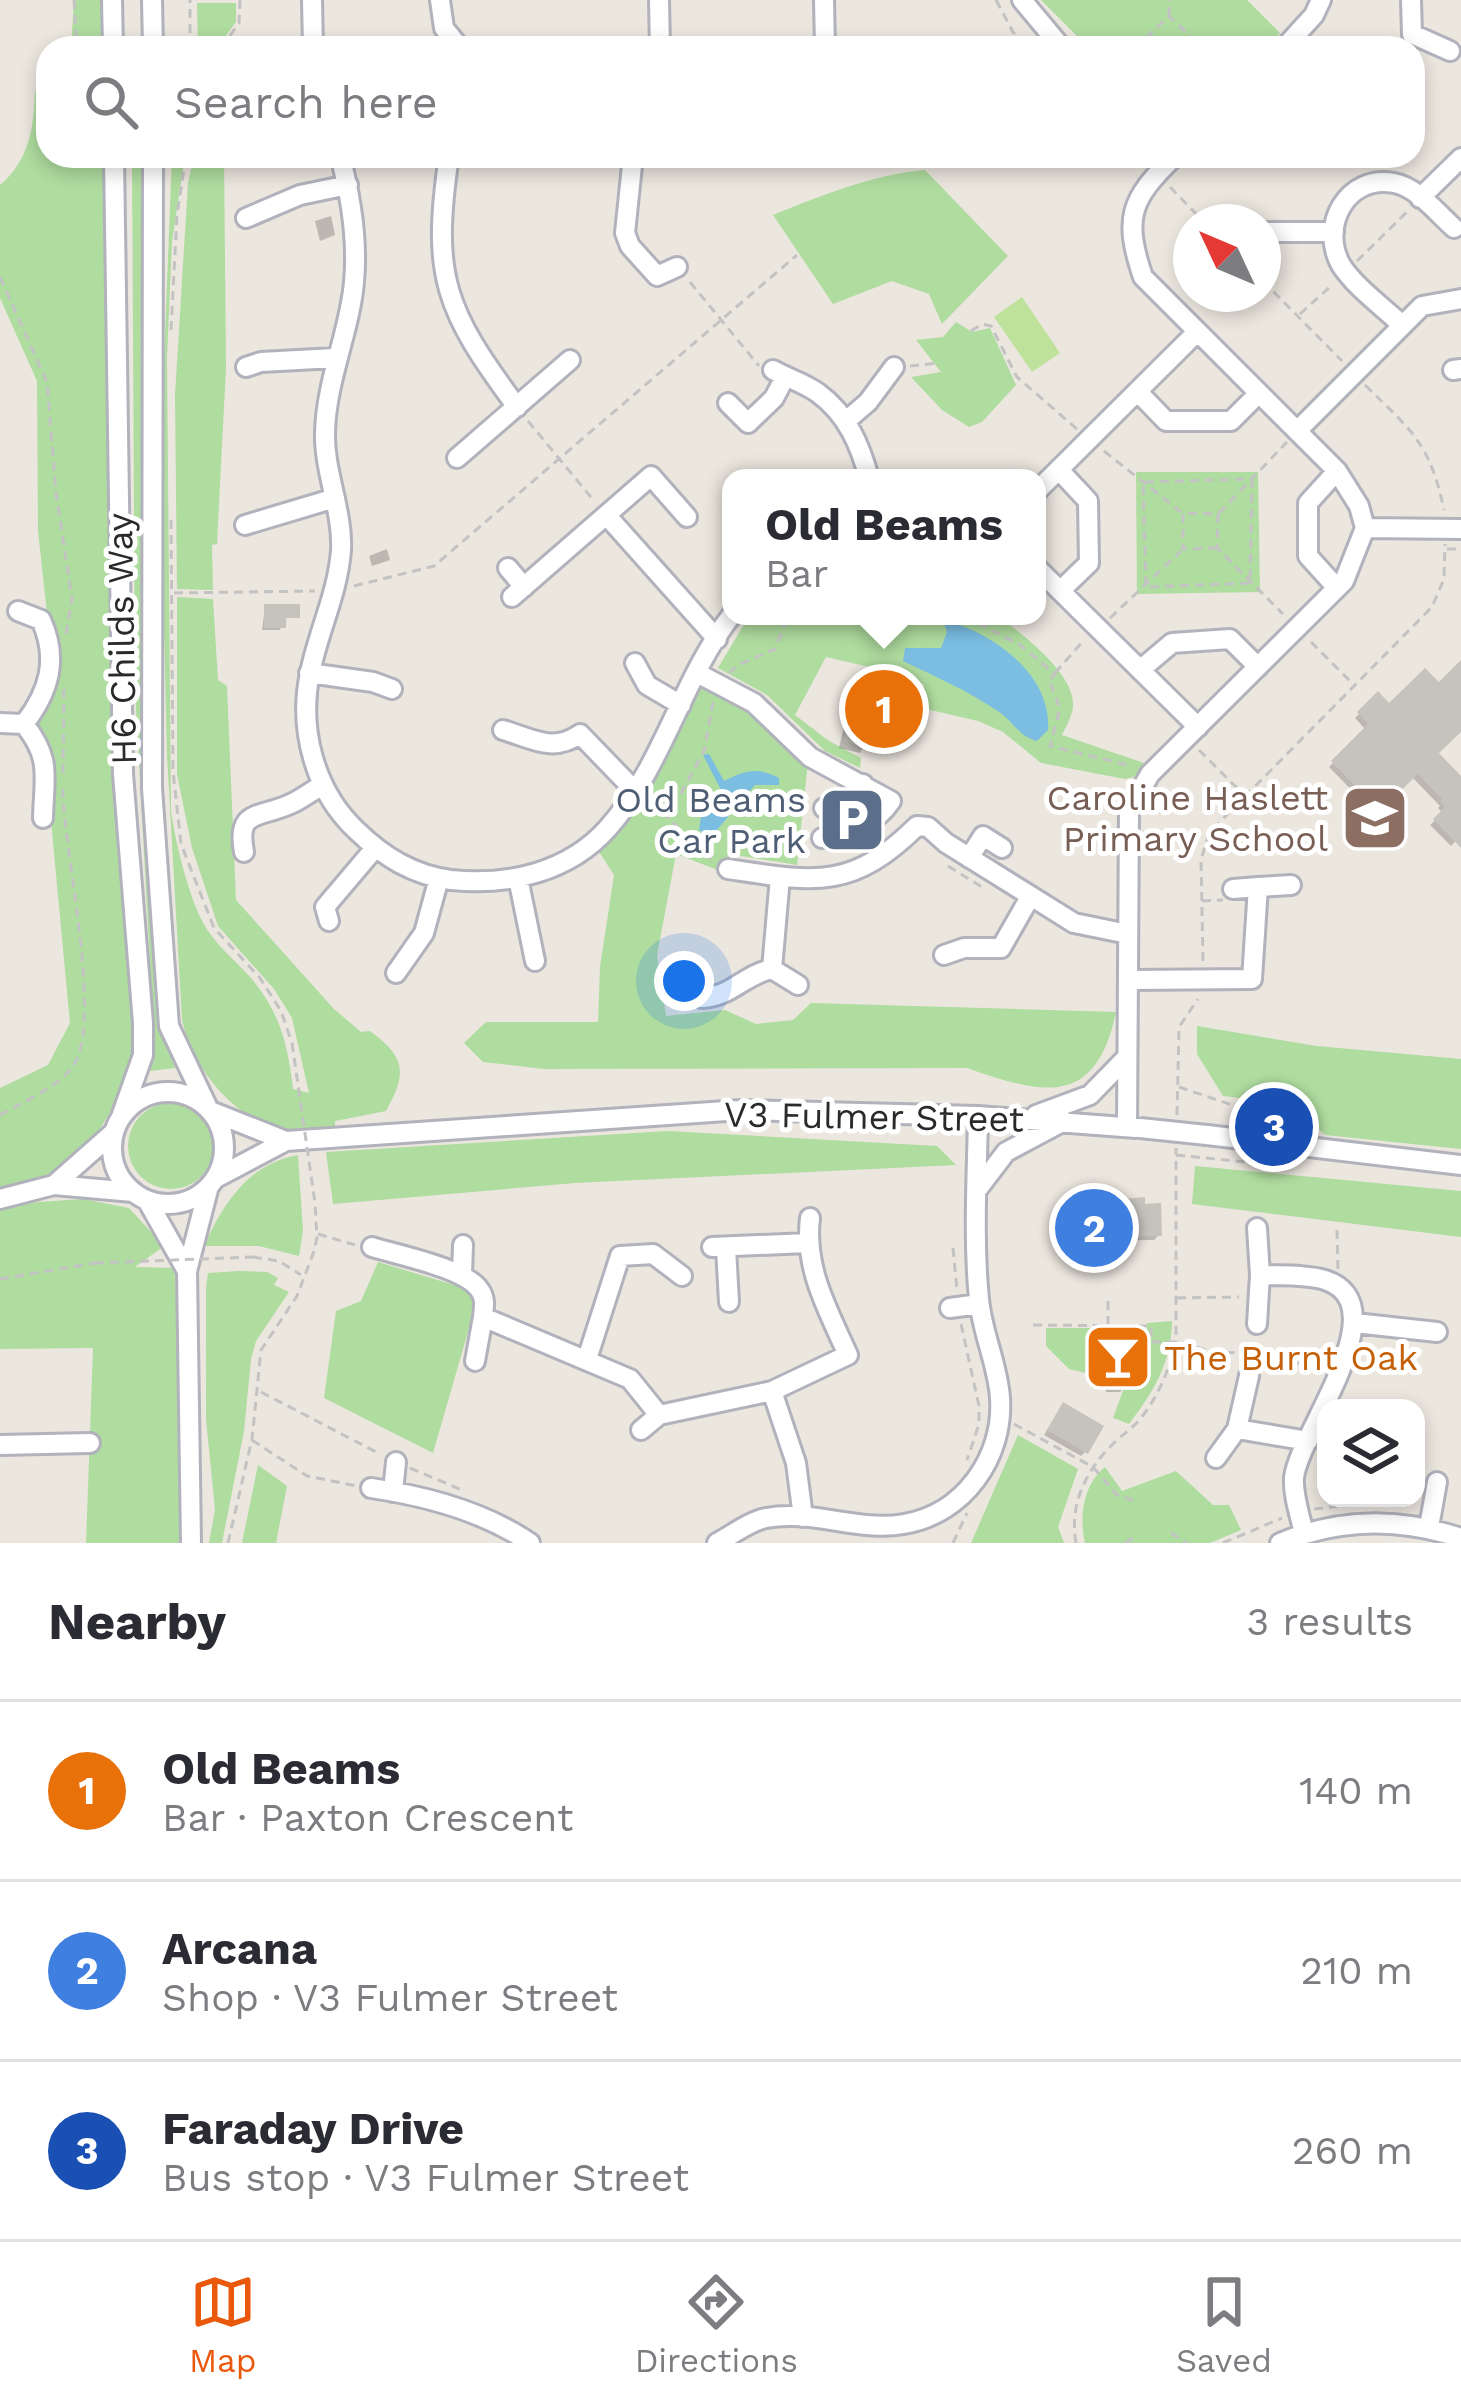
<!DOCTYPE html>
<meta charset="utf-8">
<style>
:root{--surface:#fff;--page:#f7f7f7;--text:#2b2b33;--muted:#7c7c81;--line:#e1e1e2;--accent:#ea580c}
body{margin:0;font-family:"Work Sans",sans-serif;background:var(--page);color:var(--text)}
.controls{position:absolute;right:36px;bottom:36px;display:grid;overflow:hidden;border-radius:24px;box-shadow:0 6px 18px #0003}
.controls button{width:108px;height:108px;display:grid;place-items:center;padding:0;border:0;border-bottom:3px solid var(--line);background:var(--surface);color:var(--text);font:60px sans-serif}
.compass{position:absolute;left:1173px;top:204px;width:108px;height:108px;border-radius:50%;background:var(--surface);box-shadow:0 6px 18px #0003;rotate:314deg}
.you{position:absolute;left:684px;top:981px;width:42px;height:42px;margin:-30px;border:9px solid #fff;border-radius:50%;background:#1a73e8;box-shadow:0 0 0 18px #1a73e833}
.badge{display:grid;place-items:center;width:78px;height:78px;border-radius:50%;background:var(--accent);color:#fff;font-size:39px;font-weight:700}
.pin{position:absolute;translate:-50% -50%;border:6px solid #fff;box-shadow:0 3px 12px #0006}
.popup{position:absolute;left:722px;top:469px;width:324px;height:156px;box-sizing:border-box;display:grid;place-content:center;border-radius:24px;background:var(--surface);filter:drop-shadow(0 3px 9px #0005);font-size:39px;white-space:nowrap;color:var(--muted)}
.popup b{font-size:45px;color:var(--text)}
.popup::after{content:'';position:absolute;left:50%;top:100%;margin-left:-24px;border:24px solid transparent;border-top-color:var(--surface)}
.list{margin:0;padding:0;list-style:none}
h2{display:flex;justify-content:space-between;align-items:center;height:156px;margin:0;padding:0 48px;font-size:51px}
h2 small{font-size:39px;font-weight:400;color:var(--muted)}
.list li{display:grid;grid-template-columns:78px 1fr auto;gap:36px;align-items:center;box-sizing:border-box;height:180px;padding:0 48px;border-top:3px solid var(--line)}
.list b{display:block;font-size:45px;white-space:nowrap}
.list p{margin:0;font-size:39px;white-space:nowrap;color:var(--muted)}
.list em{font-size:39px;font-style:normal;color:var(--muted)}
.icon{flex:none;width:66px;height:66px;fill:none;stroke:currentColor;stroke-width:2;stroke-linecap:round;stroke-linejoin:round}
.map{position:relative;flex:none;width:1461px;height:1543px;overflow:hidden}
.search{position:absolute;background:var(--surface);box-shadow:0 6px 18px #0003;left:36px;right:36px;top:36px;height:132px;display:flex;align-items:center;gap:30px;box-sizing:border-box;padding:0 42px;border-radius:36px;color:var(--muted);font-size:45px}
.sheet{height:696px;background:var(--surface)}
nav{display:flex;justify-content:space-around;align-items:center;box-sizing:border-box;height:168px;border-top:3px solid var(--line);background:var(--surface);font-size:33px;color:var(--muted)}
nav a{display:grid;justify-items:center;gap:6px}
nav .on{color:var(--accent)}
.map>svg:first-child{display:block}
</style>
<div class="map">
<svg width="1461" height="1543" viewBox="0 0 1461 1543">
<rect width="100%" height="100%" fill="#ebe6de"/>
<path fill="#afdc9f" d="M74,0h35l2,48h-40z
M1041,0h206l33,33 -15,15h-176z
M197,3h39v19l-19,26h-19z
M35,91h13v65h66l22,868c-3,58 -33,118 -83,151 -14,9 -36,12 -53,16v-103l48,-23 22,-42 -25,-266 -21,-33 26,-84 -12,-109 -1,-150 -37,-83v-113c29,-24 34,-58 35,-94z
M132,156h19l-9,256v162l5,195 17,266 11,33 -25,3 4,-38 -19,-341z
M172,156h13l-13,86 -5,116 4,452c4,32 20,100 40,125 11,15 27,28 39,42 30,34 38,69 43,112l16,4 -17,-75 -18,-29 -56,-63 -26,-78 -15,-74v-177l36,2 5,81 9,6 9,214 98,109 27,23 9,-1c35,26 38,41 16,80l-51,10v5c-12,2 -25,5 -37,5 -56,0 -105,-60 -116,-111l-15,-265 -7,-292z
M194,156h30l2,211 -9,177 -5,1 1,45 -36,-1 -2,-194 13,-212z
M925,170l83,86 -66,68 -13,-30 -37,-13 -59,23 -60,-89c50,-20 98,-40 152,-45z
M956,322l16,10 18,-4 26,57 -34,37 -13,5 -27,-17 -31,-33 30,-5 -25,-32 27,-3z
M1136,472h122l2,120 -123,2z
M749,616h249c24,18 78,58 75,91 -1,9 -7,20 -11,28l82,28 -6,13 -13,3 -84,-16 -38,-31 -25,-11 -56,-13 2,-23 -28,-18 -5,5 -65,-15 -31,58 34,26 32,17 -1,10 -35,-17 -58,-56 -49,-27z
M700,685l44,17 64,60 -11,103 -62,-10 -10,7 -2,10 -47,-18 -19,101 9,61 59,-6 31,14 37,-4 18,-17 305,9c-20,96 -73,83 -149,56l-423,1 -61,-7 -19,-19 22,-21h112l2,-55 14,-92 -16,-25 29,-30z
M1197,1026l120,20 144,13v90l-136,-14 -34,-31 -68,-8 -26,-42z
M128 1146a43 43 0 1 1 86 0a43 43 0 1 1-86 0Z
M668,1131l269,15 19,19 -381,18 -242,21 -7,-52z
M298,1155l5,76 -4,25 -40,-10h-55c20,-44 45,-82 94,-91z
M1195,1166l266,25v46l-269,-33z
M83,1199l46,9 35,38 -29,21 39,1 16,176 1,99h-105l7,-195 -93,1v-139l24,-7z
M378,1262l86,26 12,16 -43,149 -109,-55 12,-87 25,-10z
M239,1271l28,1 11,6 -4,7 15,7 -33,49 -5,18 -7,72 -22,112h-13l6,-33 -9,-91v-131l2,-15z
M1172,1321c-1,43 -18,70 -43,103l-16,-6 11,-30h4v-16l19,-1v-48z
M1046,1328h44v46l-21,-5 -23,-23z
M1018,1435l60,34 -20,58 6,16h-93z
M258,1465l29,21 -11,57h-34z
M1105,1467l17,24 54,-20 37,34h16l12,25 -31,13h-125c-6,-26 -2,-58 20,-76z"/>
<path fill="#bee29c" d="M1022,297l38,56 -28,19 -38,-55z"/>
<path fill="#7bbee2" d="M943,620c50,12 109,55 105,110l-11,11c-18,-4 -23,-19 -38,-29 -30,-21 -63,-35 -96,-51l2,-13h36l6,-16z
M709,754l15,27c23,-11 32,-14 55,-3v7h-24l-44,52 -12,-7 2,-13 20,-27 -18,-35z"/>
<path fill="#0003" d="M331,216l4,19 -15,6 -5,-20z
M387,549l3,11 -18,6 -3,-10z
M265,607l32,9 -14,3 -3,11h-18z
M1461,664v64l-26,26 26,23v58l-10,11 -21,-21 13,-12 -5,-5 2,-2 -29,-30 -37,37 -45,-46 37,-37 -11,-12 23,-23 11,12 50,-21z
M861,676l47,58 -7,7 -32,-5 -9,17 -21,-5 15,-65z
M1071,1207l88,28 -5,5 -87,1 -1,-30z
M1091,1333l53,38 -5,4h-14v12l-5,5h-14l-1,-13 -18,1 -1,-43z
M1059,1410l26,42 -4,4 -37,-21z"/>
<path fill="#c6c3bd" d="M264,604h36v14h-14v10h-22z
M1461,660v72l-22,21 22,23v72l-28,-29 12,-12 -5,-5 2,-3 -24,-25 -38,37 -49,-50 37,-37 -11,-12 21,-21 11,12 36,-35 14,14z
M860,673l62,16 -12,47 -36,-6 -5,18 -25,-6z
M1145,1197v7l16,-1 1,33 -91,2 -2,-34z
M1146,1329l1,43h-19v16h-19v-12h-19v-46z
M1063,1402l41,24 -16,28 -41,-24z"/>
<g fill="none" stroke-linecap="round" stroke-linejoin="round">
<g stroke="#b1b2bc" stroke-width="24">
<path id="minor" d="M112,0l1,48
M152,0l1,48
M312,0l1,48
M440,0l4,28 16,20
M659,0l1,48
M824,0l1,48
M1022,0l40,48
M1411,0l1,34 38,17
M1284,48l30,-33 7,-15
M114,156l9,618 20,249v32l-22,62
M153,156l-1,632 17,238 38,80
M340,156c11,41 18,83 14,126 -4,49 -28,98 -29,151 -1,39 18,78 16,117 -3,43 -23,82 -31,123 -12,57 5,119 47,158 27,26 56,44 94,49 58,6 118,-8 157,-52 55,-62 73,-147 123,-212
M449,156c-18,121 -4,154 68,251
M633,156l-8,77 5,13 27,30 20,-9
M1420,198l41,-40
M246,218l54,-23 48,-10
M1263,232h71
M1402,325c-19,-18 -47,-38 -61,-60 -22,-39 6,-91 53,-82 23,4 43,30 60,45
M246,367l15,-5 74,-4
M773,370c14,8 32,13 45,23 29,21 42,52 51,85
M1453,370l8,-1
M1138,392l28,29h65l28,-28
M728,403l20,20 26,-25 11,-21
M846,421l22,-19 26,-35
M1297,431l125,-125 39,-7
M457,458l113,-98
M1059,470l29,31 1,62 -29,28
M1337,471l-29,32v53l29,32
M1037,491l160,-159
M608,517l109,122
M245,525l90,-27
M1365,528l96,1
M508,568l16,19
M1037,568l161,159
M512,597l139,-121 36,41
M635,663l12,22 34,20
M1140,670l32,-27 58,-4 28,28
M309,673l64,9 19,7
M697,673l57,30 56,54 81,44c-16,24 -42,33 -69,37
M0,723l24,1c25,-32 35,-65 17,-104l-23,-9
M24,724c28,35 20,52 19,94
M503,730c30,9 50,23 77,4l56,58
M824,808l33,-10 6,-14
M244,852c-8,-42 14,-34 44,-47 11,-4 22,-13 33,-19
M969,858l14,-22 19,12
M728,869c86,13 123,22 189,-43l11,1 18,16 128,80 54,11
M518,878l17,83
M1233,889l25,-2
M329,921l-4,-14 50,-59
M944,955l20,-7h37l29,-51
M772,969l26,16
M396,973l28,-40 15,-55
M1129,980l123,-1 6,-92 33,-2
M702,998c29,-1 43,-24 70,-29l8,-92
M112 1148a56 56 0 1 1 112 0a56 56 0 1 1-112 0Z
M213,1112l73,29
M1036,1115l54,-20 37,-38
M1127,1127l2,-316 21,-37 194,-193 21,-53 -6,-22 -22,-35 -194,-194c-20,-59 -13,-78 32,-121
M1207,1135l254,30
M216,1178l70,-37 455,-31 237,6 158,12
M54,1185l60,-53
M977,1190l29,-38 58,-31
M0,1199l54,-14 79,7
M147,1200l40,71
M1257,1228l3,47c20,1 45,-1 65,5 76,25 -27,154 -31,198 -1,18 6,38 10,55
M372,1247c26,8 92,21 107,42 7,9 5,17 4,28
M712,1247l96,-4
M726,1248l3,54
M462,1275l1,-30
M950,1308l29,-4
M1355,1323l82,9
M1257,1324l3,-49
M587,1359l33,-103 33,-2 29,22
M475,1361l8,-44 147,62 29,36
M1237,1429l12,-53
M641,1430l18,-15 113,-24
M0,1445l90,-2
M1216,1458l21,-29 71,12
M371,1488c54,8 114,24 159,55
M393,1492l3,-30
M803,1517l-7,-54 -24,-72 76,-36c-20,-45 -44,-86 -38,-137
M1429,1527l8,-45
M191,1543l-4,-272 22,-85
M717,1543c15,-8 33,-22 49,-25 46,-9 92,14 138,6 60,-10 100,-67 96,-126 -2,-33 -18,-65 -21,-99 -6,-60 -2,-123 -1,-183
M1280,1543c59,-25 121,-25 181,-5"/>
</g>
<path stroke="#c3c3c3" stroke-width="3" stroke-dasharray="9 6" stroke-linecap="butt" d="M74,0l3,48
M996,0l17,32 16,16
M1169,16v-16
M190,48v-48
M221,48l18,-25 1,-23
M1135,48l34,-32 34,32
M1170,187l34,35
M1357,261l53,-52
M0,277l47,105 9,111 16,106 -6,36
M1263,281l79,80
M690,282l69,84
M1300,314l33,-30
M171,330l6,-115 9,-59
M971,331l11,-7 9,2 26,51 61,53
M910,366l28,-3
M1365,385c47,46 65,58 79,125
M528,421l67,81
M1104,451l77,61
M1252,479l-2,104 -104,4 -3,-105z
M1219,513l68,-71
M171,520l2,251 8,73 33,84 46,50 21,33 11,32
M1217,548l-34,1v-36l35,1 -1,34 66,66
M1447,549h14
M354,586l80,-20 363,-311
M174,593l141,-2
M965,616l55,29 35,29 -6,6 11,28 -10,38 82,20
M1110,618l71,-67
M1311,642l44,44
M729,673l9,-8 37,-16 13,-33
M1055,673l29,-33
M1199,750l44,44
M63,773l1,-86
M645,804l17,8 17,-15 25,-46 9,-49
M662,812l49,47
M948,866l37,23
M1202,901l21,-1
M1203,961l-2,-101 8,-27 223,-226 12,-28 1,-35
M1179,1087l80,27 25,4
M0,1115c23,-13 52,-25 70,-45 37,-39 -8,-222 -7,-281
M1177,1115l2,-88 19,-28
M1176,1155l110,11
M1337,1230l1,40
M318,1234l37,11
M953,1248l4,43
M253,1257l26,4 22,14
M0,1279l95,-16
M1177,1298l62,-1
M1108,1301v29
M961,1324l18,82v18l-12,36
M1033,1325l118,1v16h25l43,11 40,-1 13,10 18,3 22,-5 15,3
M1260,1352l32,-3 20,11
M261,1392l119,62
M1014,1424l79,43 24,28 21,7
M252,1440l55,36 50,10
M410,1468l52,22
M1314,1509l70,-8 34,1
M1171,1533l16,10
M228,1543l24,-104 9,-89 36,-54 16,-42 4,-16 -2,-35
M953,1543l14,-30
M1076,1543c-7,-39 10,-73 38,-100 9,-9 19,-15 27,-25 18,-23 28,-48 35,-76v-194
M1125,1543l10,-6
M1223,1543l59,-25"/>
<use href="#minor" stroke="#fff" stroke-width="18"/>
<g stroke="#b1b2bc" stroke-width="24" stroke-linecap="butt">
<path id="minor-bridge" d="M1140,1128l67,7"/>
</g>
<path stroke="#c3c3c3" stroke-width="3" stroke-dasharray="9 6" stroke-linecap="butt" d="M292,1043l23,160
M95,1263l158,-6"/>
<use href="#minor-bridge" stroke="#fff" stroke-width="18"/>
</g>
<defs>
<g id="school-square" transform="scale(3.45)"><rect x="-9" y="-9" width="18" height="18" rx="4" fill="#8d6e63" stroke="#fff"/><path d="M0-5L7-2L0 1L-7-2ZM-4 1L0 2.5L4 1V4Q0 6-4 4Z" fill="#fff"/></g>
<g id="parking-square" transform="scale(3.45)"><rect x="-9" y="-9" width="18" height="18" rx="4" fill="#5c6f8a" stroke="#fff"/><path d="M-3.5-5.5H1a3.5 3.5 0 0 1 0 7H-1V5.5H-3.5ZM-1-3.4V-.6H.8a1.4 1.4 0 0 0 0-2.8Z" fill="#fff"/></g>
<g id="bar-square" transform="scale(3.45)"><rect x="-9" y="-9" width="18" height="18" rx="4" fill="#e8710a" stroke="#fff"/><path d="M-6-5H6L.8 .8V4.5H3.5V6h-7V4.5H-.8V.8Z" fill="#fff"/></g>
</defs>
<g fill-rule="evenodd">
<use href="#school-square" x="1375" y="818"/>
<use href="#parking-square" x="852" y="820"/>
<use href="#bar-square" x="1118" y="1357"/>
</g>
<g text-anchor="middle" stroke-width="10" stroke-linejoin="round" paint-order="stroke">
<g font-size="36" fill="#2a2a2a" stroke="#fff">
<text transform="translate(121 639) rotate(-91)" y="13">H6 Childs Way</text>
<text transform="translate(874 1116) rotate(1)" y="13">V3 Fulmer Street</text>
</g>
<g font-size="36" fill="#785e54" stroke="#fff" text-anchor="end">
<text x="1328" y="810">Caroline Haslett<tspan x="1328" dy="41">Primary School</tspan></text>
</g>
<g font-size="36" fill="#4e5e75" stroke="#fff" text-anchor="end">
<text x="806" y="812">Old Beams<tspan x="806" dy="41">Car Park</tspan></text>
</g>
<g font-size="36" fill="#c56008" stroke="#fff" text-anchor="start">
<text x="1164" y="1370">The Burnt Oak</text>
</g>
</g>
</svg>
<div class="controls">
<button><svg class="icon" aria-label="layers" viewBox="0 0 24 24"><path d="M12 4l9 5-9 5-9-5zM3 14l9 5 9-5"/></svg></button>
</div>
<svg class="compass" viewBox="-18 -18 36 36"><path d="M0-13l5 13h-10z" fill="#e53935"/><path d="M0 13l5-13h-10z" fill="#7c7c81"/></svg>
<div class="you"></div>
<div class="pin badge" style="left:884px;top:709px;background:#e8710a">1</div>
<div class="popup"><b>Old Beams</b>Bar</div>
<div class="pin badge" style="left:1094px;top:1228px;background:#3f7fe0">2</div>
<div class="pin badge" style="left:1274px;top:1127px;background:#1a4fb4">3</div>
<div class="search"><svg class="icon" aria-label="search" viewBox="0 0 24 24"><circle cx="10" cy="10" r="6"/><path d="M15 15l6 6"/></svg>Search here</div>
</div>
<section class="sheet">
<h2>Nearby<small>3 results</small></h2>
<ul class="list">
<li><span class="badge" style="background:#e8710a">1</span><div><b>Old Beams</b><p>Bar · Paxton Crescent</p></div><em>140 m</em></li>
<li><span class="badge" style="background:#3f7fe0">2</span><div><b>Arcana</b><p>Shop · V3 Fulmer Street</p></div><em>210 m</em></li>
<li><span class="badge" style="background:#1a4fb4">3</span><div><b>Faraday Drive</b><p>Bus stop · V3 Fulmer Street</p></div><em>260 m</em></li>
</ul>
</section>
<nav>
<a class="on"><svg class="icon" aria-label="map" viewBox="0 0 24 24"><path d="M3 6l6-2 6 2 6-2v14l-6 2-6-2-6 2zM9 4v14M15 6v14"/></svg>Map</a>
<a><svg class="icon" aria-label="directions" viewBox="0 0 24 24"><path d="M12 3l9 9-9 9-9-9zM9 14v-3h6M13 9l2 2-2 2"/></svg>Directions</a>
<a><svg class="icon" aria-label="saved" viewBox="0 0 24 24"><path d="M7 4h10v16l-5-4-5 4z"/></svg>Saved</a>
</nav>
